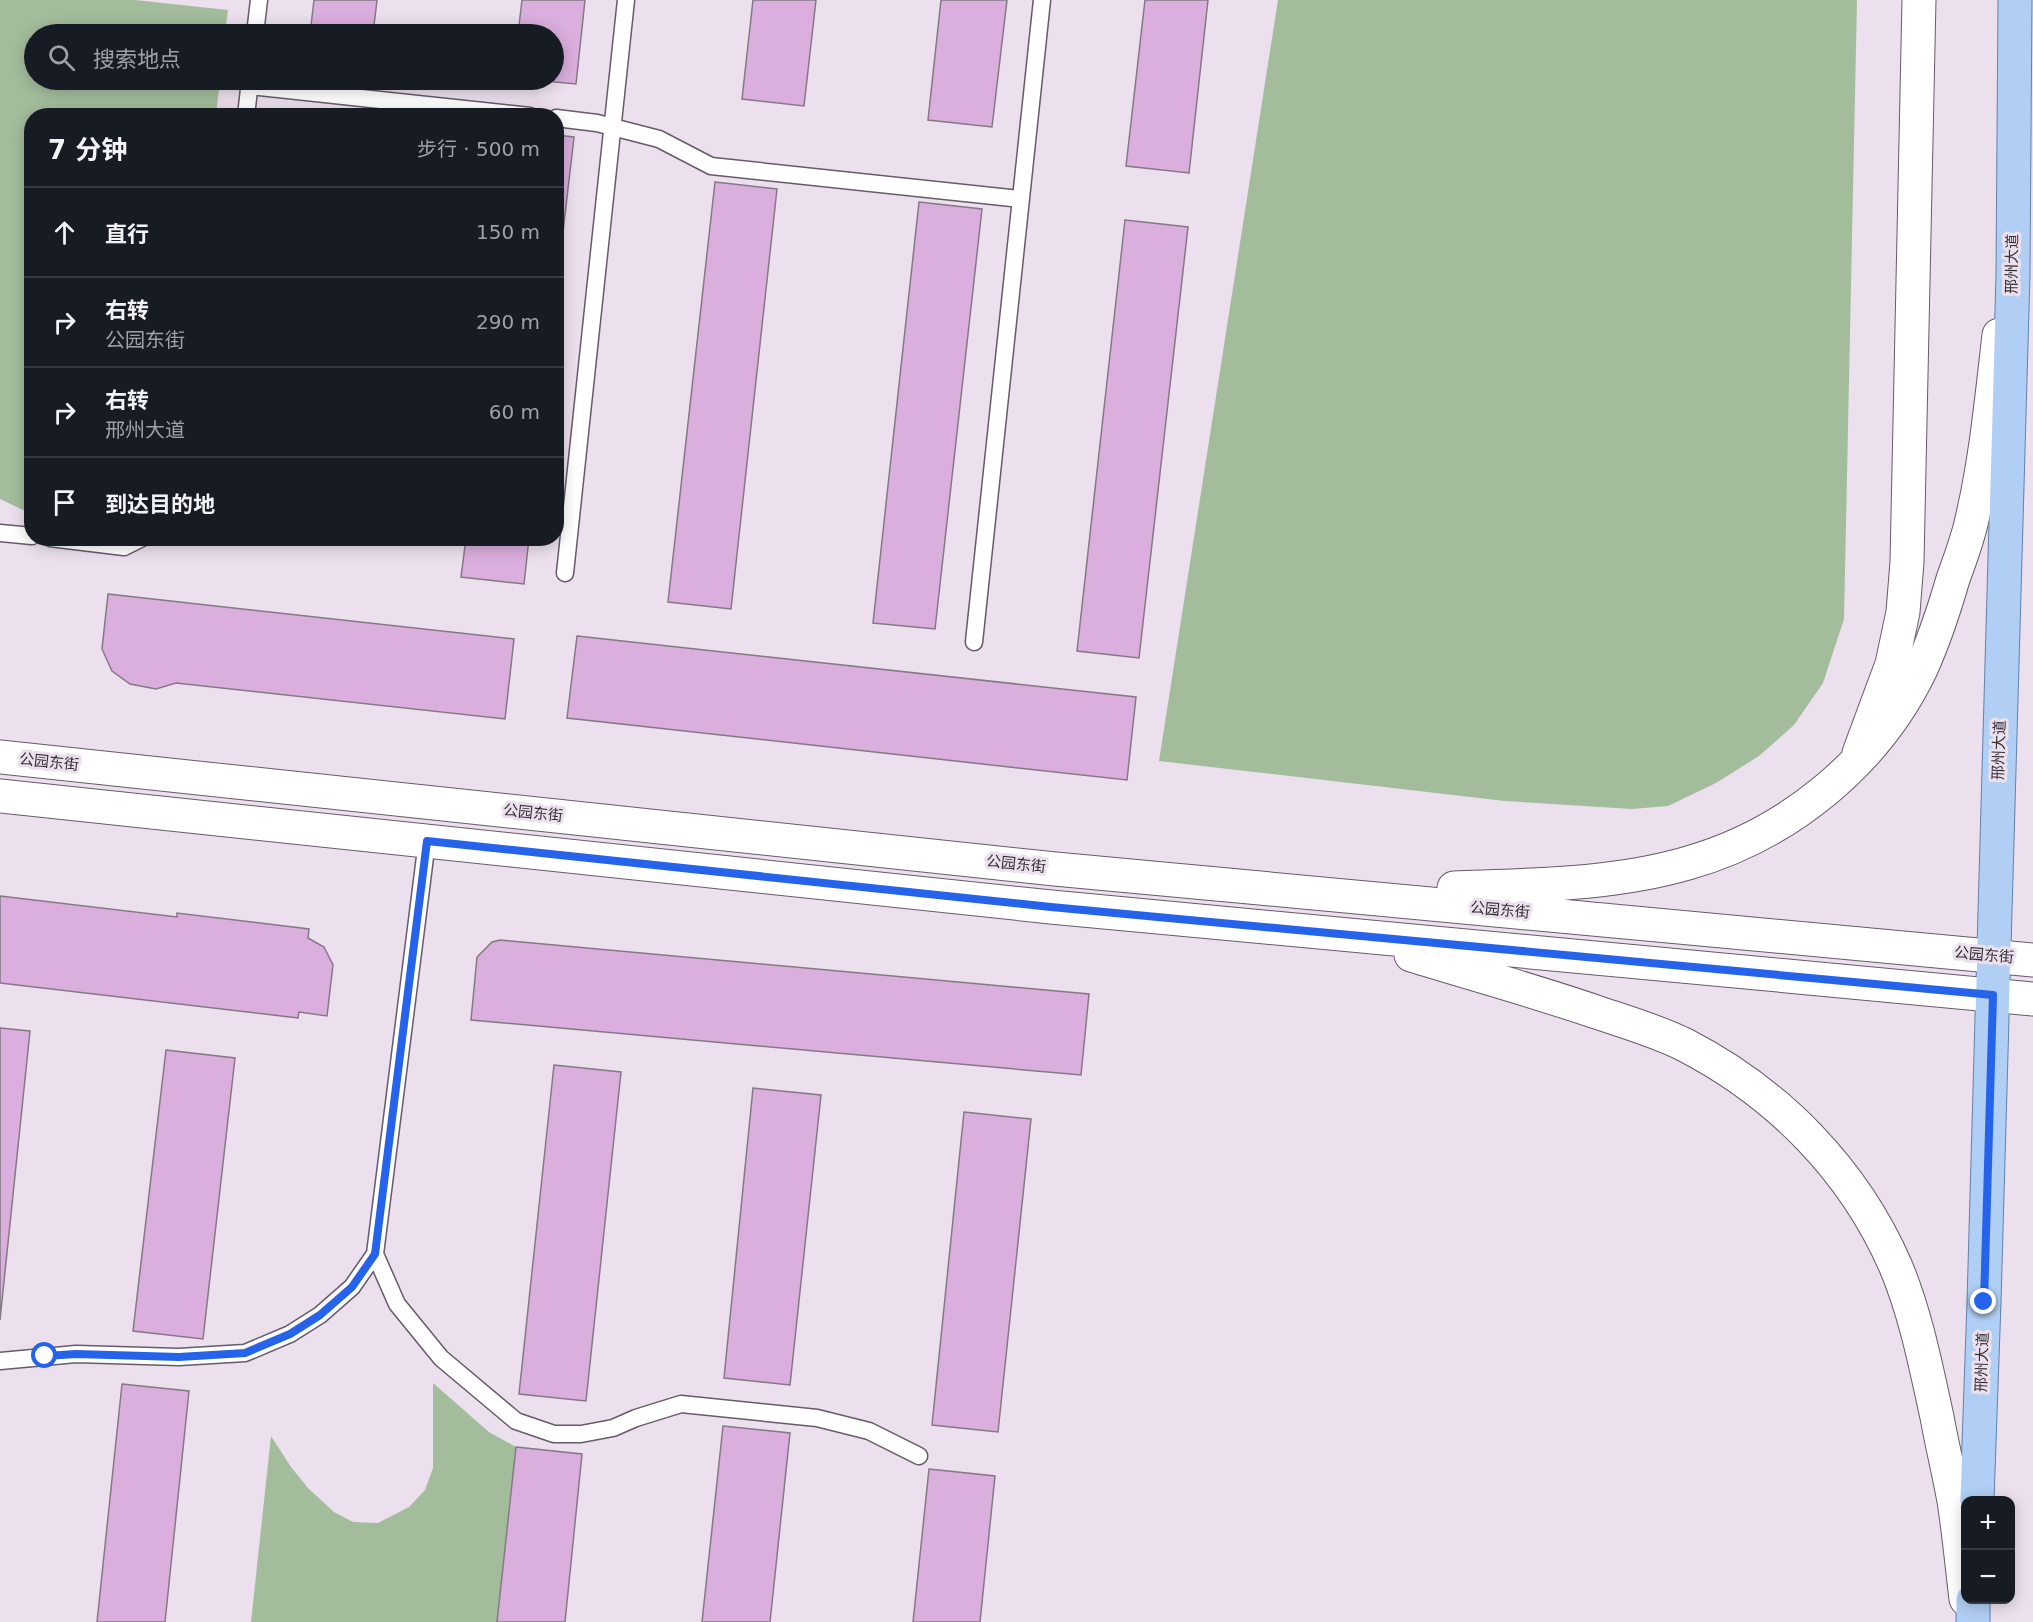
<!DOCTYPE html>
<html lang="zh">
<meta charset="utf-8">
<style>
:root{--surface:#171b24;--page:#20242c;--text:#f1f3f6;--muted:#9ea1a6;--line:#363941}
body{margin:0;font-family:"DejaVu Sans","Noto Sans SC",sans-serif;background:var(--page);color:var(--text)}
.controls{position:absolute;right:18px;bottom:18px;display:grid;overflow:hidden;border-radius:12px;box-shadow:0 3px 15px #0003}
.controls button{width:54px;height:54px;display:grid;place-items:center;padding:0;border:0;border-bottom:2px solid var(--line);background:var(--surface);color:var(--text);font:30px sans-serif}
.stop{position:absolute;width:18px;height:18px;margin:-14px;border:4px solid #2563eb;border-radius:50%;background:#fff}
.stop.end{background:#2563eb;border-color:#fff;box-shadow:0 2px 6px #0008}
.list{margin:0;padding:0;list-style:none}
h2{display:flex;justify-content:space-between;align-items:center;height:78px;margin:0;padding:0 24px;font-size:26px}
h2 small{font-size:20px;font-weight:400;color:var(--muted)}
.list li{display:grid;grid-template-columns:39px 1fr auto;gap:18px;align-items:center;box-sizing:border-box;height:90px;padding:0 24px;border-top:2px solid var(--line)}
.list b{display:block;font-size:22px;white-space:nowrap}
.list p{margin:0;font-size:20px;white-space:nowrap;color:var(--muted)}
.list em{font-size:20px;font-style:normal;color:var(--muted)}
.icon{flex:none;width:33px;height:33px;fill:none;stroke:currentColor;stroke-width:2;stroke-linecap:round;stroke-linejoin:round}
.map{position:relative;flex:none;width:2033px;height:1622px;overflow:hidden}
.search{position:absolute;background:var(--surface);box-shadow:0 3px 15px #0003;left:24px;top:24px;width:540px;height:66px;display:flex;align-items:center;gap:15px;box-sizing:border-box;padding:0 21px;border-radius:33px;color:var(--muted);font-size:22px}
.panel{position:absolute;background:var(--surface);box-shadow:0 3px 15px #0003;left:24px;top:108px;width:540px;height:438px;border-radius:24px}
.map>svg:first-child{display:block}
</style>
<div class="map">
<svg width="2033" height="1622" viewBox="0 0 2033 1622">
<rect width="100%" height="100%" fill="#ece0ee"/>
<path fill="#a3bd9c" d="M0,0h135l93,10 -3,24h-191v46h186l-4,35 -184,1 -1,395 -8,-1 -23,-11z
M1278,0h579l-13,619 -21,64 -29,42 -35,31 -43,27 -48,23 -36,3 -127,-8 -346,-40z
M433,1383l56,49 27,15 -19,175h-246l20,-186 20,31 17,21 26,24 19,10 25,1 31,-16 16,-17 8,-22z"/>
<path fill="#daaedd" stroke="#847985" stroke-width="1.5" d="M314,0h63l-4,34h-63z
M522,0h63l-9,84 -42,-4h20v-46h-36z
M753,0h63l-12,106 -62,-7z
M941,0h66l-15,127 -64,-7z
M1145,0h63l-19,173 -63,-7z
M556,135l18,2 -18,155z
M715,182l62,7 -46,420 -63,-7z
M919,202l63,7 -47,420 -62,-6z
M1125,220l63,7 -49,431 -62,-7z
M466,538h63l-5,46 -63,-7z
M108,594l406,45 -9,80 -329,-36 -20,6 -26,-5 -18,-13 -10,-22z
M577,636l559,61 -9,83 -560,-62z
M0,896l177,21v-4l132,16 -1,9 16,9 9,18 -6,51 -28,-4 -1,6 -298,-35z
M500,940l589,54 -8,81 -610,-55 6,-63 15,-15z
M0,1028l30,3 -30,289z
M166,1050l69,8 -32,281 -70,-8z
M554,1065l67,7 -35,329 -67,-7z
M753,1088l68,7 -31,290 -66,-7z
M964,1112l67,7 -33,313 -66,-7z
M122,1384l67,7 -24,231h-68z
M723,1426l67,7 -20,189h-68z
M516,1447l66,7 -17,168h-68z
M929,1469l66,7 -15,146h-67z"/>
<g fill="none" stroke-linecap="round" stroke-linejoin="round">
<g stroke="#665b67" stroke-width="19">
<path id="service" d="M255,34l4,-34
M249,86l281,30
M246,116l4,-36
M556,118l41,5 62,16 52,27 310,33
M0,533l32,3
M50,538l74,9 18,-9
M565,573l61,-573
M974,642l68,-642
M375,1254l22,50 44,54 75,63 38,13h27l32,-6 23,-10 45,-14 136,14 52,13 50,25
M0,1361l76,-7 103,3 66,-4 45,-19 30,-19 32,-28 23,-33 52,-413"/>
</g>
<g stroke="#665b67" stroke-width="35">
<path id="minor" d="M1859,753l33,-89 11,-52 4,-50 12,-562"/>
</g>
<g stroke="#665b67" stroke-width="35">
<path id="tertiary" d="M0,757l1055,112 978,91
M0,796l1051,111 982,92
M1454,888c77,-3 159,-3 234,-25 99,-28 188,-100 233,-194 13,-29 23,-59 32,-90 7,-20 15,-40 19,-60 14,-59 20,-124 27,-184
M1411,955c62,19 124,36 185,57 30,10 61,19 89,33 93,48 169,125 211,222 20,48 30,100 41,150 5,28 12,56 17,84 5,32 8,65 12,98"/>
</g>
<g stroke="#6381ac" stroke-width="35">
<path id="primary" d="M1977,1500l7,-198 29,-1028 2,-274
M1973,1622v-22"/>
</g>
<use href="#service" stroke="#fff" stroke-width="16"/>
<use href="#minor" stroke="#fff" stroke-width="33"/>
<use href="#tertiary" stroke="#fff" stroke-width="33"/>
<use href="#primary" stroke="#b1cef4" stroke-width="33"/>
</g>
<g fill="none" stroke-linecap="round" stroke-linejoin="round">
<path stroke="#2563eb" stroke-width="8" d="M45,1356l31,-2 103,3 66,-4 45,-19 30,-19 32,-28 23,-33 52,-413 624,66 942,88 -9,307"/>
</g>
<g text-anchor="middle" stroke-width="6" stroke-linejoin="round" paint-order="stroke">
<g font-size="15" fill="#322e33" stroke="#ece0ee">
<text transform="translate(2012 264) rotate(-89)" y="5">邢州大道</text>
<text transform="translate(1999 750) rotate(-88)" y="5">邢州大道</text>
<text transform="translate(49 762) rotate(6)" y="5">公园东街</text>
<text transform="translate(533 813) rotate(6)" y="5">公园东街</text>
<text transform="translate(1016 864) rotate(6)" y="5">公园东街</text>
<text transform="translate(1500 910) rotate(5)" y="5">公园东街</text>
<text transform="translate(1984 955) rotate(5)" y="5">公园东街</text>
<text transform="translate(1982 1362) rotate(-88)" y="5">邢州大道</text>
</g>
</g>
</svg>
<div class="controls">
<button>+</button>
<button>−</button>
</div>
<div class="stop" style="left:45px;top:1356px"></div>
<div class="stop end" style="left:1984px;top:1302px"></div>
<div class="search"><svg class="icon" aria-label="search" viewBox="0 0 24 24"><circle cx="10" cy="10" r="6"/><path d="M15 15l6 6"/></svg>搜索地点</div>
<section class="panel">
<h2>7 分钟<small>步行 · 500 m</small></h2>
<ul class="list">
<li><svg class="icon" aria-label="ahead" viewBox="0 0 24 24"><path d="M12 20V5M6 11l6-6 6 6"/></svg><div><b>直行</b></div><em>150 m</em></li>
<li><svg class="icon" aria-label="right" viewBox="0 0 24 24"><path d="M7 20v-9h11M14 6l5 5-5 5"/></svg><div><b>右转</b><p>公园东街</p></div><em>290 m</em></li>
<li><svg class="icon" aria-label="right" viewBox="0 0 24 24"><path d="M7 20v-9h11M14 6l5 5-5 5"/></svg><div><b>右转</b><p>邢州大道</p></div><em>60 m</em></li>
<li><svg class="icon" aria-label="arrive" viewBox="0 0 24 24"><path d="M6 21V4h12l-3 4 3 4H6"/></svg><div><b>到达目的地</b></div></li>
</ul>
</section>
</div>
